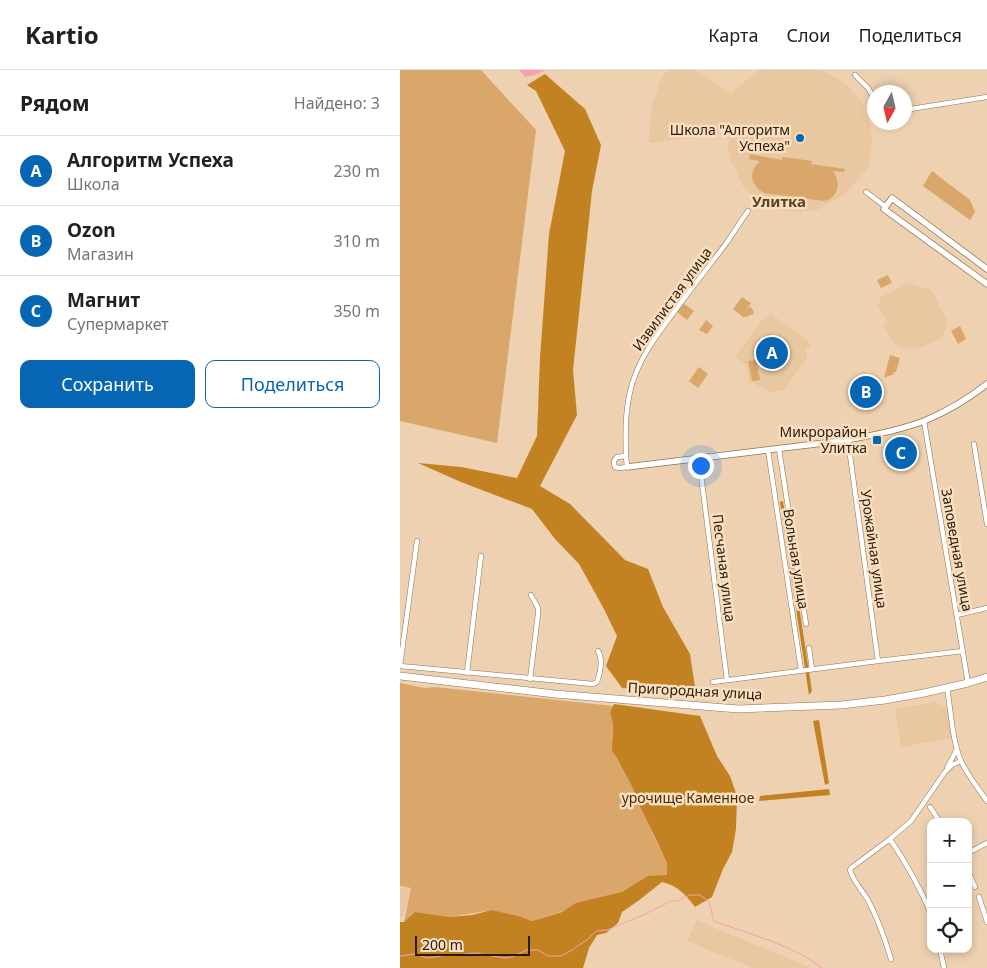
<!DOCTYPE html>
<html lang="ru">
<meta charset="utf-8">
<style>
:root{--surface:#fff;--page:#f6f6f6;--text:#202124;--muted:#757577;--line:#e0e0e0;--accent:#0666b3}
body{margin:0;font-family:"Noto Sans",sans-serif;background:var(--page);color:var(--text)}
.controls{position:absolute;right:15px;bottom:15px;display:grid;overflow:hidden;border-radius:10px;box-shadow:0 2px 8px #0003}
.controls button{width:45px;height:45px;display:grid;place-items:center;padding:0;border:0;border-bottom:1px solid var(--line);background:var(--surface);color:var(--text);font:25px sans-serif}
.compass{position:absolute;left:467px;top:15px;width:45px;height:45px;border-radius:50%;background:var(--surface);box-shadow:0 2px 8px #0003;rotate:188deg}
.scale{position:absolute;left:15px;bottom:12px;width:115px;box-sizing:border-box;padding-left:5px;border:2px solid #261c10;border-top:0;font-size:14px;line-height:18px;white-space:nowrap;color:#261c10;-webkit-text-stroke:4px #fadebe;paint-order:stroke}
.you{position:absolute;left:300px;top:395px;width:18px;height:18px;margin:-12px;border:4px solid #fff;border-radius:50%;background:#1a73e8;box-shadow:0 0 0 8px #1a73e833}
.badge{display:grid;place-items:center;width:32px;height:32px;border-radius:50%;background:var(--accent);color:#fff;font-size:16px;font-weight:700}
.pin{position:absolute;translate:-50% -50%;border:2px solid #fff;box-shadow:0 1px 5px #0006}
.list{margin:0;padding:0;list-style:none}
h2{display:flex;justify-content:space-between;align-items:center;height:65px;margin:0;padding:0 20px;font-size:21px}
h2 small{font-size:16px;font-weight:400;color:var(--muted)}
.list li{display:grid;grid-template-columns:32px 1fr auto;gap:15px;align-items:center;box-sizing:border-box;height:70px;padding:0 20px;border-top:1px solid var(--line)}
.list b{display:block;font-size:19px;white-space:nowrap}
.list p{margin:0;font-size:16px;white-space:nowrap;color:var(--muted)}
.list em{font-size:16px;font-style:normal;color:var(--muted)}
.actions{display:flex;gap:10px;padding:15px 20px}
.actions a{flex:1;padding:11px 0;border:1px solid var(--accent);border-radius:10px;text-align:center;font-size:18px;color:var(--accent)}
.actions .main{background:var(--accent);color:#fff}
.icon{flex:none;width:28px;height:28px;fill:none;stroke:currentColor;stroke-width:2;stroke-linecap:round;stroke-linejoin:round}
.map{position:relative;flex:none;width:587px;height:898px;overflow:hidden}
header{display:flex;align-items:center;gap:30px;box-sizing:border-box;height:70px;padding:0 25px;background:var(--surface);border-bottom:1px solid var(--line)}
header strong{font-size:24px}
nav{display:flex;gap:28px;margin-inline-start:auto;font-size:18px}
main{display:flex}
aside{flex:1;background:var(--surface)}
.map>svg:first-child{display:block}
</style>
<header>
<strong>Kartio</strong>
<nav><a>Карта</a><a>Слои</a><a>Поделиться</a></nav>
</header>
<main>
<aside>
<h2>Рядом<small>Найдено: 3</small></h2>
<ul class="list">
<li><span class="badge">A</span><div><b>Алгоритм Успеха</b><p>Школа</p></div><em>230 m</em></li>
<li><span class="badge">B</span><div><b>Ozon</b><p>Магазин</p></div><em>310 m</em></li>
<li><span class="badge">C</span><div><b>Магнит</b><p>Супермаркет</p></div><em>350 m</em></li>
</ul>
<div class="actions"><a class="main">Сохранить</a><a>Поделиться</a></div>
</aside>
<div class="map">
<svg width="587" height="898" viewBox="0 0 587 898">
<rect width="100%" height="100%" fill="#edd1b1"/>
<path fill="#e8c7a1" d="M267,0h28l36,23 28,-23h61l19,9 14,12 8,10 8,21 2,9 1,10 -3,23 -2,5 -22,25 -26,15 -21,3 -11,-1 -10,-2 -14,-6 -12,-9 -8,-8 -11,-23 -4,-15 2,-17 -9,-2 -7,6 -65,8 2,-33 9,-29z
M509,213l22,7 17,32 -5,15 -13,7 -15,5 -13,-1 -5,-2 -4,-4 -10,-17 4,-3 -9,-16 3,-9z
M371,244l38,28 1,5h-3l-1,2 1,9 -23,32 -14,2 -16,-9 -4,1 -4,-18 -11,-9 27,-37z
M535,632l11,5 6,31 -51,9 -6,-38z
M0,818l11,1 -8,26 -3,2z
M297,850l11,5 103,43h-58l-66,-27z"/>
<path fill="#d9a76a" d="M0,0h81l55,60 -39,313 -97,-22z
M350,84l32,6 1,-3 29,4 -1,3 34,5 -1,3 -11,-1c8,13 6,26 -9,30l-60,-8c-14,-8 -16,-21 -4,-32l-11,-2z
M532,101l38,29 5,12 -5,8 -47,-34z
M488,205l4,8 -11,5 -4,-8z
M342,227l9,6 -8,11 7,-8 4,6 -1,2 -7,3h-3l-1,-1 -9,-7z
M282,234h2l10,7 -7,9 -9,-7v-3z
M306,250l7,6 -6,8 -8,-4z
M560,256l6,13 -8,5 -7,-13z
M490,285l10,3 -4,14h-2v2l-10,4z
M356,290l4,20 -8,1 -4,-20z
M299,297l9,7 -10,14 -9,-7z
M0,613l25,5 10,-1 178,19 2,22 -3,23 5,7 19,33 17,44 14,28v12l-45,17 -90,29 -40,-11 -42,7 -35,-5 -11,10 7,-34 -11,-2z"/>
<path fill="#c28222" d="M145,4l40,35 16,36 -9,46 -19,179 4,45 -37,71 30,18 55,56 23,9 15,38 27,47 6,39 -74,-5 -16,-22 11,-30 -13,-27 -25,-45 -24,-25 -23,-30 -71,-27 -43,-19 43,4 56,11 20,-42 3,-78 9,-124 16,-83 -29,-60 -9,-6z
M383,431l29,190 -3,4 -29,-193z
M214,634l86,12 17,40 13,20 7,20 -1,33 -4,23 -9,17 -11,28 -17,10c-9,-12 -18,-22 -33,-25l-24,19 -16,11 -4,11 -12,10 -9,2 -8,13 -6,20h-183v-46h4l11,-10 35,5 22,-2 20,-5 26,6 14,5 30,-9 14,-9 46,-11 26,-16 19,-1v-12l-28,-59 -6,-16 -16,-30 -5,-7c0,-15 4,-23 -2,-38z
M419,650l10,63 -4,2 -12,-64z
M429,719l1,6 -71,6 1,-5z"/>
<path fill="#f7a0ac" d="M119,0h27l-11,5 -10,2z"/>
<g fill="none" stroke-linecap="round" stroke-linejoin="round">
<path stroke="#f7a0ac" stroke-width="1" d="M0,886l15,-2 12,4 22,-3h9l17,-2 29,5 8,-1 15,-7h11l10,6h13l11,-6 16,-11 8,-8 11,-1 32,-13 32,-16h6l13,-6h10l9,7 5,19c35,13 79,24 108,47"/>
<g stroke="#8e7457" stroke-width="5.5">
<path id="street" d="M455,5l13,13 6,10
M504,40l83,-13
M466,122l20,15
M524,351l44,262
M448,370l30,221
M574,374l13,80
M379,379l27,175
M368,380l33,220
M226,386l-9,1c-3,3 -4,5 -2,10l4,1 8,-1 -1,-11c-1,-28 -1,-56 10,-83 8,-21 22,-39 36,-58 17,-24 35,-46 53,-70 8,-11 15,-23 23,-34
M299,389l28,221
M557,545l30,-7
M409,578l3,21
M0,596l193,18 4,-2c3,-9 6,-23 1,-31
M0,596l17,-125
M67,603l14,-117
M130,609l8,-65v-6l-7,-13
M313,612l165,-21 85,-10
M547,618c4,23 5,52 14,73 7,15 17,27 26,40
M547,698l10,-19
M530,737l10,15
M490,769l-39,29 -1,2c3,11 12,20 18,30 10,19 17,39 23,59
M568,783l19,-10
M568,801l7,16
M579,827l8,25
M531,844c-11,-27 -25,-51 -41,-75l21,-18 34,-49 7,-7 9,-4
M540,879l4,19"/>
</g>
<g stroke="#8e7457" stroke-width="7">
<path id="secondary" d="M587,199l-95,-71 -8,11 103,75
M227,397l214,-26c28,-5 56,-10 83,-20 22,-9 44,-22 63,-37"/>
</g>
<g stroke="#8e7457" stroke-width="8">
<path id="primary" d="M0,606l155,18 183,15 103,-4 44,-5 39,-7 44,-10 19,-6"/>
</g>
<use href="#street" stroke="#fff" stroke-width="4.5"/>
<use href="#secondary" stroke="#fff" stroke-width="5.5"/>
<use href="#primary" stroke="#fff" stroke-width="7"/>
</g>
<g fill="#0666b3" stroke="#fadebe" stroke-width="2">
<circle cx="400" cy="68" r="5"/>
<rect x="472" y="365" width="10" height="10" rx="2.5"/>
</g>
<g text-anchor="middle" stroke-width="5" stroke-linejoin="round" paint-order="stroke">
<g font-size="14" fill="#261c10" stroke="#fadebe" text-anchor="end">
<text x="390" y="65">Школа "Алгоритм<tspan x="390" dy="16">Успеха"</tspan></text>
<text x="467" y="367">Микрорайон<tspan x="467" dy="16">Улитка</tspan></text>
</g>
<g font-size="14" fill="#261c10" stroke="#fadebe">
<text transform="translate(272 229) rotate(-54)" y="5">Извилистая улица</text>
<text transform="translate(474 479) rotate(82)" y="5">Урожайная улица</text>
<text transform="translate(557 480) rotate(80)" y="5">Заповедная улица</text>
<text transform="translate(396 489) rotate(81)" y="5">Вольная улица</text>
<text transform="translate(324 498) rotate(83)" y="5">Песчаная улица</text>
<text transform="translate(295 621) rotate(3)" y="5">Пригородная улица</text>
</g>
<g font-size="14" fill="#452b04" stroke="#fadebe">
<text x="288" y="733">урочище Каменное</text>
</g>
<g font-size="15" font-weight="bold" fill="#5a4327" stroke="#fadebe">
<text x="379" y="137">Улитка</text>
</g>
</g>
</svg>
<div class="controls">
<button>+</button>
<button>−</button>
<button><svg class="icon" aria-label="locate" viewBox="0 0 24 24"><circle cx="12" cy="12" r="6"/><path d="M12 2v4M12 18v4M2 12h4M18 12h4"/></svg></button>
</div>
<svg class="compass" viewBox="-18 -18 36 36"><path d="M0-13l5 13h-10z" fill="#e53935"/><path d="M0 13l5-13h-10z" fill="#757577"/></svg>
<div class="scale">200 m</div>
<div class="you"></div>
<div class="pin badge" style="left:372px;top:283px">A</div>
<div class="pin badge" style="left:466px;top:322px">B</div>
<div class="pin badge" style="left:501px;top:383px">C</div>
</div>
</main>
